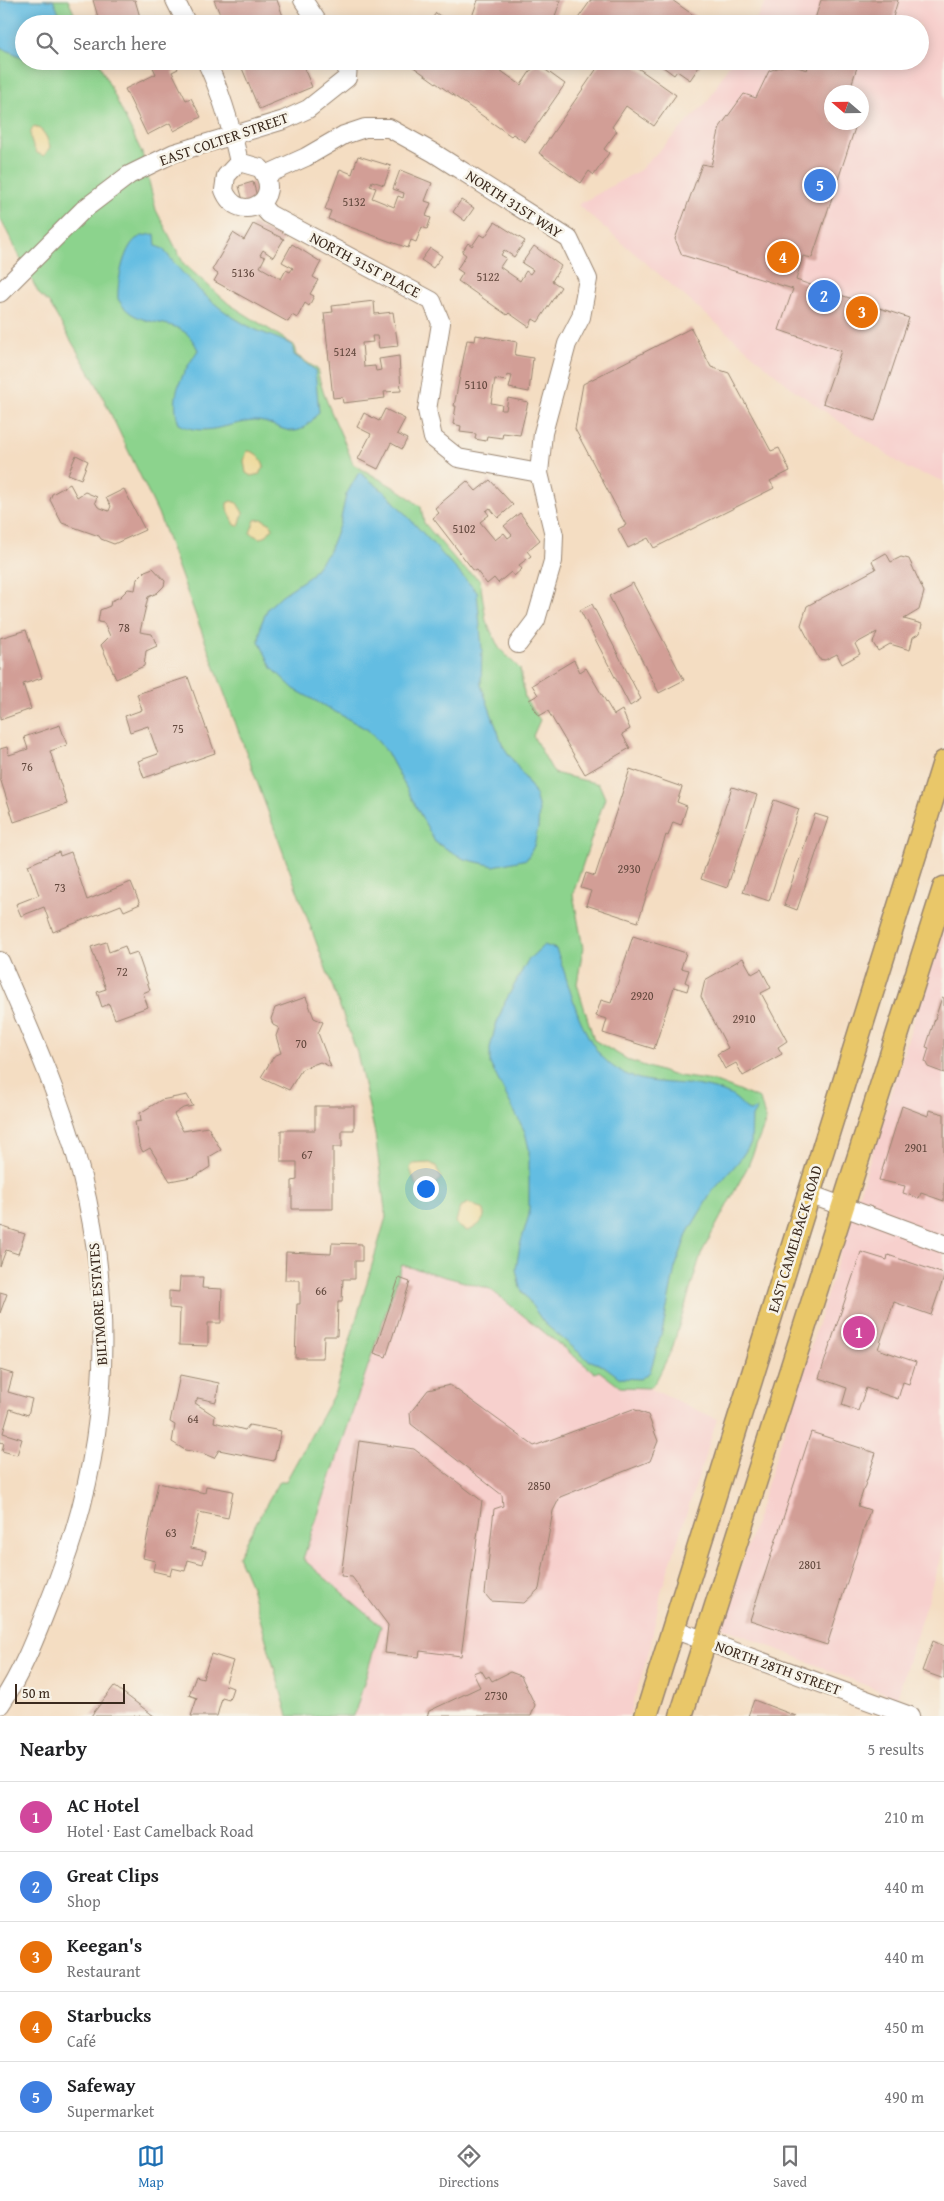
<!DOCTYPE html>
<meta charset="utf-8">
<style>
:root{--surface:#fff;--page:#f2f2f2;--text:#202124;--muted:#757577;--line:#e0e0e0;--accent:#1f6fb2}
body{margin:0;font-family:"Gentium Book Plus",serif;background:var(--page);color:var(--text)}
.compass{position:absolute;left:824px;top:85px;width:45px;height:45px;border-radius:50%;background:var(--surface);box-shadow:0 2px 12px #0003;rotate:290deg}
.scale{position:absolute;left:15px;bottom:12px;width:110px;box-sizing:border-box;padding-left:5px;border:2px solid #3b2a1e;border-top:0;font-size:14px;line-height:18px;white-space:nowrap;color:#3b2a1e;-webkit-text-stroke:4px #f7f3e8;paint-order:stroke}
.you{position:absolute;left:425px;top:1188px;width:18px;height:18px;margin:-12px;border:4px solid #fff;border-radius:50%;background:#1a73e8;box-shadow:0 0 0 8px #1a73e833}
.badge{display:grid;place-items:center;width:32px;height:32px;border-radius:50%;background:var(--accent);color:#fff;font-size:16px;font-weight:700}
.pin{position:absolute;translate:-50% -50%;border:2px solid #fff;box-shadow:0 1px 5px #0006}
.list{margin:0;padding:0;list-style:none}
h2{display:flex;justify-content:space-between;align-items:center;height:65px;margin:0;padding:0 20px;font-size:21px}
h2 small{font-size:16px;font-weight:400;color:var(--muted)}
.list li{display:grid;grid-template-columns:32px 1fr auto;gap:15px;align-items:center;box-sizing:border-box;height:70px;padding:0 20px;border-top:1px solid var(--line)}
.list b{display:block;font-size:19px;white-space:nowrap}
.list p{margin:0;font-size:16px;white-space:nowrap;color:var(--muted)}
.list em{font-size:16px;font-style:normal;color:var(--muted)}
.icon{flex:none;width:28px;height:28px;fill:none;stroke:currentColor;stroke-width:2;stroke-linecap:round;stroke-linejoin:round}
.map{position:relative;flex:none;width:944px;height:1716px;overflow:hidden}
.search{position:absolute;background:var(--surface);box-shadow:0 2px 12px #0003;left:15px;right:15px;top:15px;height:55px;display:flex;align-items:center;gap:12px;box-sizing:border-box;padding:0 18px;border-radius:28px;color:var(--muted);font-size:19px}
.sheet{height:415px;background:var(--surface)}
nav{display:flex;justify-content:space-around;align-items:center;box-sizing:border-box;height:70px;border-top:1px solid var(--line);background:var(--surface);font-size:14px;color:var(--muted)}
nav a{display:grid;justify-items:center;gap:2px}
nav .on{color:var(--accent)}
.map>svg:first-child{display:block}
</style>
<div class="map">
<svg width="944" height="1716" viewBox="0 0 944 1716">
<rect width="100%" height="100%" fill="#f7f3e8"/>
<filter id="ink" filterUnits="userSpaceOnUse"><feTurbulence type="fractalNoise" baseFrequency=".02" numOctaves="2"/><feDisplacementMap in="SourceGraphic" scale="10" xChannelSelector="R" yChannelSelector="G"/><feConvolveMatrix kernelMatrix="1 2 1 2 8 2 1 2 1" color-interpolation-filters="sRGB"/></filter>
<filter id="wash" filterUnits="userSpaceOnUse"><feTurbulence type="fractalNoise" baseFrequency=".0096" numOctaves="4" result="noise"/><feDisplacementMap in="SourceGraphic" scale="20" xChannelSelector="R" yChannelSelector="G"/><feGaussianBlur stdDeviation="1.12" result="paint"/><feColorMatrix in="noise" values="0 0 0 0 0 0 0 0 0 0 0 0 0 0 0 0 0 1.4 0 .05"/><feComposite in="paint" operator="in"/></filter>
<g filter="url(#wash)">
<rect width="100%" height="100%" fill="#f4ddc2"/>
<path fill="#f7d0cd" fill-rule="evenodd" d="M767,0h177v481l-36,-12 -114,-79 -216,-185 62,-35 68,-69 23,-40h189v-37h-167zM832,92h30v30h-30z
M944,925v621l-47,152 -175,-71z
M402,1265l88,24 105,84 3,-3 22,17 29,1 68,31 -56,173 -11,56 -21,68h-275l19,-61 -70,-96z"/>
<path fill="#8cd38d" stroke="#647e56" d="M0,0h68l11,24h-55v37h74l44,92 14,57 28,54 45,40 65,41 2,10 21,14c6,32 25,63 36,95l49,28 19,15 3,16 37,43 19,14 6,41 13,27 21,21 5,29 15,22 -7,16 21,37 45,11 6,14 -32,96 10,54 -6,36 17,56 36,21 42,14 41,6 47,18 6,22 -18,45 -47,88 -29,95 -16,32 -7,7 -29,-1 -21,-16 -4,2 -105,-84 -88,-24 -99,294 78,67 -27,90h-66l-38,-132 -12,-28 41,-75h7l49,-89 51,-175 -11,-83 -18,-81 -199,-540 -61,-128 -48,-82 -10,-9 -39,-76z"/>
<path fill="#eeda9e" stroke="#94825e" d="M34,126c10,4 13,11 16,21l-6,9 -7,-3c-5,-8 -10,-19 -3,-27z
M247,451c9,0 16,8 17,16l-4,7 -9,2 -5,-3 -2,-12z
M231,501l6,2 6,10 -4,13 -4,-1 -8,-17v-5z
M262,519l9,5 2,4 -8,9 -6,1 -9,-5 5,-13z
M430,1163l6,3 5,12c-7,11 -13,10 -25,8l-6,-18 3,-4z
M469,1203l15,7c2,11 -7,17 -16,21l-9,-4 -3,-5 4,-15z"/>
<path fill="#64bde2" stroke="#507480" d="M0,0h53l7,15 1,9h-37v34l-24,-11z
M155,234l1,12 7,3c22,29 50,58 83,76 14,8 31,12 46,20l2,10 21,15 4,42c-6,7 -13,18 -24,19 -13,1 -27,-11 -41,-10 -27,2 -49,17 -75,3 -10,-30 3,-49 19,-74 -17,-41 -59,-14 -80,-51 -1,-15 5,-50 18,-60 6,-4 12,-4 19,-5z
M359,472l27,21 91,99 5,57 -1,36 22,61 31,45 5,18 -1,19 -4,18 -7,13 -33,7 -30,-7 -29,-17 -48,-90 -19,-22 -74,-41 -22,-21 -13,-27 2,-17 7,-16 14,-13 27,-18 20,-26 11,-28 6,-28z
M544,945l12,4c12,29 17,61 33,89 36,64 88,33 139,56 8,3 14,11 21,17l8,-2 -5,8 -1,26 -12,18 -27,31 -24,40 -13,36 -12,60 -13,44 -10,7 -20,-1 -16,-12 -16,-6 -44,-37 -24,-35 -4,-19 4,-24 9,-30v-66l-4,-17 -35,-68v-16l5,-20 10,-26 23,-42z"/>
<g id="blocks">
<path fill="#d29e96" d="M93,0h42l7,24h-42z
M214,0h63l9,24h-62z
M478,0h83l-9,24h-77l-5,-2z
M591,0h81l34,24h-132z
M821,0h77l-7,24h-71l-6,-2z
M436,13l14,10 2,-3 6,4h-30z
M110,61h37l-3,4 -33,-1z
M158,61h16l4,8 -6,3 14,28 5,-2 10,19 -27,14 -4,-8 -23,12 -22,-46 31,-15 -4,-9z
M239,61h62l11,26 -53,22z
M405,61h65l8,6 4,-6h5l34,24 15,-22 29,21 -40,58 -12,-8 -2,2z
M602,61h26l48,34 -22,31 -28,-20 -14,21 5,4 -13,18 5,4 -15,22 -5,-4 -8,12 -42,-30z
M655,61h48l-13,19 -13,-9 -3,4z
M810,61h49l-9,28 9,2 -1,1h-26v30h25l-45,136 -9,-2 -7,24 113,38 -34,103 -52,-18 18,-52 -62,-21 14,-41 -111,-34 -7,-16 27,-75 9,2 9,-39 24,-33 12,4 13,-27 19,-7 19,6z
M358,156l33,10 -7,19 -12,-4 -2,5 6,2 -4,10 22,9 4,-11 5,2 1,-5 -11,-4 7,-19 32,13 -7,18 6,2 -5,13 5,2 -4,11 -5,-2 -6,15 -5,-2 -3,8 -80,-29 3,-8 -6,-2 15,-40 12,5z
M253,182l5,18 -14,4 -5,-18z
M461,200l13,8 -9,13 -12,-9z
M495,222l30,19 -11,16 -10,-7 -3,5 5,3 -6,9 20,14 6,-10 4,3 3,-4 -11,-7 12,-17 27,20 -9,15 9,6 -23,35 -5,-3 -4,8 -20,-14 -2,2 -49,-34 5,-8 -6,-4 9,-14 -4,-3 6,-9 4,3 8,-12 5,3z
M253,224l31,15 -11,18 -10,-7 -3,5 5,2 -5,10 21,12 5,-9 4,2 3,-4 -11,-6 10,-18 29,18 -8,15 5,3 -8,14 4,2 -5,10 -4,-3 -8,15 -5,-3 -4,7 -74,-41 4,-7 -6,-4 21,-37 11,7z
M430,248l12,8 -9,12 -12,-8z
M374,301l1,13 18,-2 5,34 -19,2 -2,-12h-5l1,6 -11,1 2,24 11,-1 1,5 5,-1 -2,-11 20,-3 2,35 -17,1 1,6 -42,5 -1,-6 -9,1 -9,-85 9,-1 -1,-6z
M691,328l20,39 18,6 42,78 8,-3 11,23 -20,10 4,7 -120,60 -6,-10 -20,10 -10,-19 8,-4 -51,-96 8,-45z
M476,335l41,7 -2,13 18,3 -4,34 -20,-4 3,-12 -5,-1 -1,6 -11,-2 -4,24 11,2 -1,5h5l2,-12 20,4 -8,33 -17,-2 -1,5 -15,-2 -1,5 -11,-2 1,-5 -16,-2 1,-6 -8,-2 3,-18h-2l13,-66 8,1z
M385,409l20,10 -8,15 10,5 -5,10 -11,-6 -13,26 -20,-10 13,-25 -14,-7 7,-14 15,8z
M76,455l12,6 -7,18 -13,-5z
M490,480l23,25 -15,13 -8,-10 -4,3 3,4 -9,7 15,18 9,-7 4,5 4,-3 -8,-9 16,-13 20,27 -13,11 4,5 -12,9 3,4 -8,7 -3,-4 -13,11 -4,-5 -7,6 -11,-14 -2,1 -41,-53 6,-5 -4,-5 32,-27 9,10z
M70,484l7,13 8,-5 12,5 -2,5 3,5 11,4 2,-5 -5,-8 18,-9 21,41 -31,14 -13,-5 -2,-3 -37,-13 -12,-23 2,-6z
M886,553l5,9 10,-5 8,2 15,33 -5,18 -15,9 18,5 -2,9 -7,4 -3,13 -20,-6 -12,7 -5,-8 4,-11 -22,12 5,10 -18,10 -5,-10 -12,6 -6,-1 -18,-34 6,-19 69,-37 -4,-8z
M153,568l12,13 -1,5 -7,7 -9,4 -8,35 12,2 5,12 -11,5 -2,15 -28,13 -15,-34 9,-9 -6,-13 -6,-1 2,-12 10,-4 1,-5 9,-4 8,-8 7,1 2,-11 8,-8z
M633,583l51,97 -25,13 -50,-97z
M592,604l49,95 -11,7 -50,-96z
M26,630l16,48 -19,6 8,25 -31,11v-82z
M574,660l6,12 6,-4 28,47 8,-5 8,19 -8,5 8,14 -45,26 -37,-63 -9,5 -10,-16 9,-5 -6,-10z
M188,677l27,76 -71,25 -6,-17 20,-7 -10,-28 -18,6 -5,-16 17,-6 -5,-16z
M60,725l7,20 -17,6 17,53 -53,18 -14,-44v-29l7,-2 2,8 19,-6 -4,-12z
M630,769l52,18 -5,15 10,4 -6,19 -8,-3 -5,14 -2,-1 -28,87 -52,-17 5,-14 -10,-3 5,-15 9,3z
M732,787l25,8 -30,93 -26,-9z
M774,800l25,9 -30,92 -26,-9z
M815,814l13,4 -31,92 -13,-5z
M59,852l1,4 11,-4 16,48 44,-18 9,22 -16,7 -3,-6 -68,27 -9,-25 -23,9 -5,-12 23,-9 -11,-30z
M633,936l53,17 -5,15 8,2 -4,12 4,2 -2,7 -13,-4 -20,62 -51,-16 4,-14 -11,-3 5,-16 10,3z
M106,942l3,10 16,-6 3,9 9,-3 13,38 -7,3 5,14 -33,12 -6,-15 -7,3 -5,-15 9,-3 -15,-42z
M743,958l9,16 9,-5 10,19 -10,5 26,48 -9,6 4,7 -39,22 -7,-13 -11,6 -8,-15 11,-6 -27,-51 4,-17z
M306,997l8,21 9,4 -5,11 13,34 -11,-5 -18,7 -13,21 -28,-13 13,-21 7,-3 -5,-17 3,-8 -6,-3 -2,-6 4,-11z
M942,997l2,1v75l-16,-6 -3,-6 4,-13 -3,-1z
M187,1095l6,11 -10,2 -9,6 9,17 25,-4 13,23 -12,7 1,10 -14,9 -26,5 -20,-33 -7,4 -4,-7 -4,-23 6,-1 -1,-8 21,-13z
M315,1106h39v24h-12v17h-9v62h-41v-28l5,-1v-18h-16v-32h34z
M902,1106l26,10 1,-6 15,4v87l-23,-8 -2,5 -16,-5 2,-7 -26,-6z
M0,1226l25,8 -7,20 -12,-4 -6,16z
M332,1243l30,1v17h-7v18h-12l-1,23h-4l-1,34h-13l-1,22h-28l2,-54h3v-24h-15l1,-28 45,2z
M861,1252l26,8 1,-5 56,19v3l-13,38 -37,-13 -16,47 38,13 -7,22 -6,-2 -5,17 -32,-11 -8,23 -16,-6 5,-17 -28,-10z
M180,1277h23l-1,11 20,1 -1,34h-13v23l-29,-1 1,-36 -11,-1v-17l10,1z
M399,1278l11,4 -24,75 -12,-4z
M0,1292l7,2 -7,19z
M0,1370l13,4 -5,18 24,7 -4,16 -18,-6 -7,24 19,6 -5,16 -15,-4 2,-8 -4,-1z
M180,1375l39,8 -3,19 -18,-4 -3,5 20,13 -1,6 31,8 4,-5 32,6 -7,30 -55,-11 -5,8 -12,-5 -17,-3 -13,-8 3,-17 -5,-3z
M450,1385l84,61 99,-37 15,6 10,26 -8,20 -90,36 -7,14 -14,78 -15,14 -33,-2 -6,-7 9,-85 9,-3 -1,-11 -91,-71 -1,-11 18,-23z
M811,1432l65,21 -18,53 12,4 -43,135 -77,-25z
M359,1441l55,8 68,52 -21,155 -41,-5 -1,6 -34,-4 3,-28 -36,-48 -11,-1z
M158,1483l47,10 1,-7 27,5 -5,27 -29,-6 -8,36 15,3 -3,13 -15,-4 -3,11 -13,-3 -2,7 -17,-4 2,-10 -12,-3z
M933,1641l11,5v33l-22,-8z
M211,1654l22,7 -8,24 8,3 -4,12 -7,-2 -5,18h-26l6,-18 -8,-3 7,-19 7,2z
M481,1670l5,8 3,-2 3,5 18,-9 11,4 14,29 -4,11h-104l2,-5 51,-24 -7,-14z
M114,1686l40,30h-63z
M754,1700l42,16h-48z"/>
</g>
</g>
<g filter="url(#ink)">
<use href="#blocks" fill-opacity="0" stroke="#988470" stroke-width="1"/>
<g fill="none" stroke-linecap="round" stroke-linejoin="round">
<g stroke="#988470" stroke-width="20">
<path id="minor" d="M175,0l12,24
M303,0l16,24
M206,61c16,33 25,65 33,101
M239,162l21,6c27,32 -22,59 -36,22l2,-14z
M266,175l40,-18 38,-22 21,-7h24l45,25 135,86 19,40 -7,38 -14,27 -24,89 -4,40 15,62 -1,26 -17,59 -18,24
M260,204l9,10 163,87 9,22 -14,87 6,28 25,20 81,15
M0,293l83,-83 46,-35 45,-22 110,-33 24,-11 39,-31 1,-13 -2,-4
M0,961c30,69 62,140 81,212 35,139 27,278 -25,412 -16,40 -31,84 -56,120
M809,1194l135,50
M673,1629l237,87"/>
</g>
<g stroke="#988470" stroke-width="25">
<path id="major" d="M646,1716l298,-954
M681,1716l263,-828"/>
</g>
<use href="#minor" stroke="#fff" stroke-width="18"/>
<use href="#major" stroke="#e9c769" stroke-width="22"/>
</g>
</g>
<g text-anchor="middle" stroke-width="5" stroke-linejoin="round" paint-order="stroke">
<g font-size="12" fill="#61473c">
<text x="354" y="206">5132</text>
<text x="243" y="277">5136</text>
<text x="488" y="281">5122</text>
<text x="345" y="356">5124</text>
<text x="476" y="389">5110</text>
<text x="464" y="533">5102</text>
<text x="124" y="632">78</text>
<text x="178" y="733">75</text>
<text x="27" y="771">76</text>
<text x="629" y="873">2930</text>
<text x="60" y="892">73</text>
<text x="122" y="976">72</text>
<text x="642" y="1000">2920</text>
<text x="744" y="1023">2910</text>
<text x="301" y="1048">70</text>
<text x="916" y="1152">2901</text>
<text x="307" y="1159">67</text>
<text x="321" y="1295">66</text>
<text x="193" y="1423">64</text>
<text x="539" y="1490">2850</text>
<text x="171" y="1537">63</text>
<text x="810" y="1569">2801</text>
<text x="496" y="1700">2730</text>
</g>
<g font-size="15" fill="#3b2a1e" stroke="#f7f3e8">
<text transform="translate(224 139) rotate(-19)" y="5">EAST COLTER STREET</text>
<text transform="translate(514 204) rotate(33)" y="5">NORTH 31ST WAY</text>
<text transform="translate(365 265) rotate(28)" y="5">NORTH 31ST PLACE</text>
<text transform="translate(795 1239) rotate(-73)" y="5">EAST CAMELBACK ROAD</text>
<text transform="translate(98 1304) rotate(-94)" y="5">BILTMORE ESTATES</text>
<text transform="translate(778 1668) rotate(20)" y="5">NORTH 28TH STREET</text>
</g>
</g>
</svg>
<svg class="compass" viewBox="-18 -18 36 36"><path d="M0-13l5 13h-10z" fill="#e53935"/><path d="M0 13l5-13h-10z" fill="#757577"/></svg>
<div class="scale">50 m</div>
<div class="you"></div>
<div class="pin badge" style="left:859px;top:1332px;background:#d1479c">1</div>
<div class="pin badge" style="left:824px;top:296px;background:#3f7fe0">2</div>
<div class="pin badge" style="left:862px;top:312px;background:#e8710a">3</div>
<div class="pin badge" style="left:783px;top:257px;background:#e8710a">4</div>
<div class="pin badge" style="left:820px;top:185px;background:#3f7fe0">5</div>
<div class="search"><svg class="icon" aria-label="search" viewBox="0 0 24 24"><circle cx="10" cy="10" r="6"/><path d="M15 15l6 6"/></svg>Search here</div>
</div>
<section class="sheet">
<h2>Nearby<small>5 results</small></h2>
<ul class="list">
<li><span class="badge" style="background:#d1479c">1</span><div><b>AC Hotel</b><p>Hotel · East Camelback Road</p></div><em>210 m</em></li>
<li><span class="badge" style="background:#3f7fe0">2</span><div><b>Great Clips</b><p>Shop</p></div><em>440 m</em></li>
<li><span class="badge" style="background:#e8710a">3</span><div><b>Keegan's</b><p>Restaurant</p></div><em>440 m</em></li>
<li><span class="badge" style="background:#e8710a">4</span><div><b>Starbucks</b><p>Café</p></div><em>450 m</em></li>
<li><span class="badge" style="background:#3f7fe0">5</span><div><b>Safeway</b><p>Supermarket</p></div><em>490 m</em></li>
</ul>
</section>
<nav>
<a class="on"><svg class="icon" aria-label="map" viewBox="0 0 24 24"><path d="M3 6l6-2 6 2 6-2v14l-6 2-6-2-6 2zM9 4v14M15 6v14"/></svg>Map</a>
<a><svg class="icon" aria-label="directions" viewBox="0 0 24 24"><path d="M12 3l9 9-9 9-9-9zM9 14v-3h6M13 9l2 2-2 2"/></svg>Directions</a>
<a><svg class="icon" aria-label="saved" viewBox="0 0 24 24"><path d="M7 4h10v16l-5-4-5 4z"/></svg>Saved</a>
</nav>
